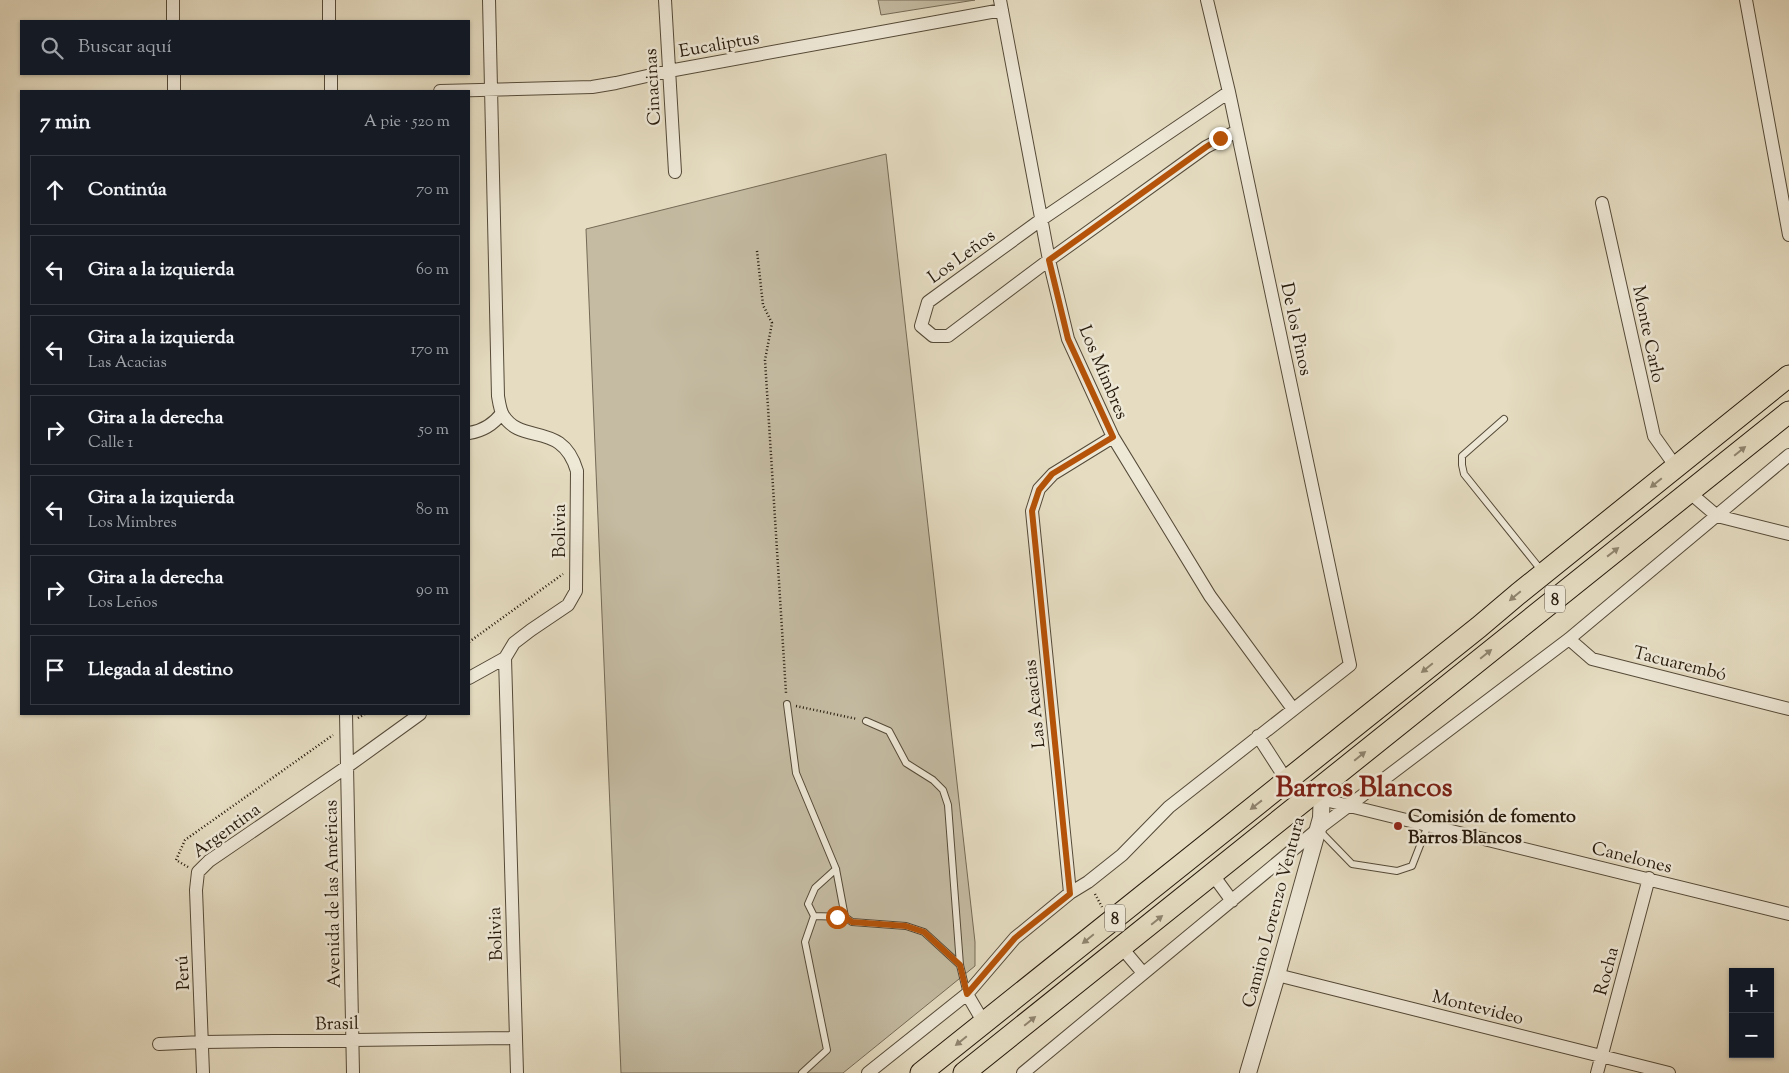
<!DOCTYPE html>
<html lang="es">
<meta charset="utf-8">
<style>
:root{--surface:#171b24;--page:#242831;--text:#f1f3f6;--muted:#9ea1a6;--line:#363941}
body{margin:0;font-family:"Sorts Mill Goudy",serif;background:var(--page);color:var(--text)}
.controls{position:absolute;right:15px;bottom:15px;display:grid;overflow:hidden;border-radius:0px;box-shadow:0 1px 4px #0004}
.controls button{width:45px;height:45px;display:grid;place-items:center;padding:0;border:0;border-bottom:1px solid var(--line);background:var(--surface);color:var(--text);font:25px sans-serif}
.stop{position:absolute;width:15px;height:15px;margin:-11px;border:4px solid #b45309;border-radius:50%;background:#fff}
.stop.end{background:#b45309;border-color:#fff;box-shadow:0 1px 5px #0008}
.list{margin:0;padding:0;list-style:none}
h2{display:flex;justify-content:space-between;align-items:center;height:65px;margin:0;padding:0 20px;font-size:21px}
h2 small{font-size:16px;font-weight:400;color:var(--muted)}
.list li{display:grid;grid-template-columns:32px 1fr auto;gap:15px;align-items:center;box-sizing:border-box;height:70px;margin:0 10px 10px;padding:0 10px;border:1px solid var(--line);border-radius:0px}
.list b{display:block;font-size:19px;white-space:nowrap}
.list p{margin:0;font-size:16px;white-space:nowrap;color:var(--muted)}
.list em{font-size:16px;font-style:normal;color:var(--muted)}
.icon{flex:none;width:28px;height:28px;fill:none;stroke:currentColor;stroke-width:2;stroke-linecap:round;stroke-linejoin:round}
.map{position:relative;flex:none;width:1789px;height:1073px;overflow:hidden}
.search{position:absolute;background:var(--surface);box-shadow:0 1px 4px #0004;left:20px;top:20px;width:450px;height:55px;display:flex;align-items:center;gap:12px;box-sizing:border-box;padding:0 18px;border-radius:0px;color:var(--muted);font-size:19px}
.panel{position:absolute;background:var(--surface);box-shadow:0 1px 4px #0004;left:20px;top:90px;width:450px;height:625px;border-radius:0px}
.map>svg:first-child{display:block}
</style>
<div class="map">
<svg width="1789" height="1073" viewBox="0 0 1789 1073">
<rect width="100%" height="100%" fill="#e5dcc1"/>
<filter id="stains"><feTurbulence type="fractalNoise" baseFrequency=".004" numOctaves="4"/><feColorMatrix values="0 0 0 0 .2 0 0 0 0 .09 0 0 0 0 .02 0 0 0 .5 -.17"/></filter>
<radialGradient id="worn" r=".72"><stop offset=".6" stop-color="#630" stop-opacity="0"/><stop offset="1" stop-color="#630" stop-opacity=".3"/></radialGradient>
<path fill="#c4bba2" stroke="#746a56" d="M878,0h97l-94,15z
M886,154l89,788v24l-132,107h-222l-35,-844z"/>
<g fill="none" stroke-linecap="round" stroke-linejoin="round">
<g stroke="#554a38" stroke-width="8">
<path id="service" d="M1504,419l-42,37v9l2,9 77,96
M787,704l9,69 40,96 9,48 7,5 54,4 18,6 36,33
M866,721l23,10 17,32 27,17 10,10 5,15 12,160 7,29
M1319,830l33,34 45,7 15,-5 16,-41
M836,869l-21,19 -7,16 6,12 31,1
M802,1073l25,-23 -22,-108 9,-26"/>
</g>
<g stroke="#554a38" stroke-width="14">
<path id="minor" d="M173,0v21
M329,0v21
M489,0l9,396c1,6 2,14 5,19 19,31 59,5 74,56l-1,120 -8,14 -37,25 -17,13 -9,15 12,415
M665,0l10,172
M1000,0l49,260 19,79 45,98 97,159 83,113
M1746,0l43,235
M174,74v17
M331,74v17
M440,91l152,-4 24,-4 53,-12 333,-61
M1229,92l-187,127 -114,83 -7,24 12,10h15l101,-76 157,-113 31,-16
M1602,203l52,233 22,31
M469,433c14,-2 24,-8 33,-20
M1689,492l28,24 72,18
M1569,639l23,20 197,50
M469,678l36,-20
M346,714l7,359
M1258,736l29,45
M1321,799l468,115
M1213,875l19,26
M1070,893l-38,-382 7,-22 14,-15 60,-37
M1122,948l21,25
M1277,975l392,98
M984,1023l-17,-29 48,-56 55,-45 18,-11 34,-27 47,-48 181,-142 -121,-573 -22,-92
M159,1044l44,-2 313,-4
M203,1073l-7,-183 2,-18 11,-11 139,-95 72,-52
M868,1073l99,-79
M1023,1073l295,-244 251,-190 220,-184
M1597,1073l52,-195"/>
</g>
<g stroke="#554a38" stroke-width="18">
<path id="tertiary" d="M1248,1073l29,-98 44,-157 1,-31"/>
</g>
<g stroke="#25190b" stroke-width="23">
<path id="trunk" d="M921,1073l558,-446 39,-33 271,-218
M964,1073l825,-661"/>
</g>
<path stroke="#25190b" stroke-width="2.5" stroke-dasharray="1 2.5" stroke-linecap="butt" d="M757,251l6,54 9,18 -7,37 21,333
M469,642l94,-68
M796,706l61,13
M358,718l7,-4
M188,867l-12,-7 9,-20 148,-105
M1095,894l7,13"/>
<use href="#service" stroke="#eee8d7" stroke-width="6"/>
<use href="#minor" stroke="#eee8d7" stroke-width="12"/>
<use href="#tertiary" stroke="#eee8d7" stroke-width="16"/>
<use href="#trunk" stroke="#e5dcc1" stroke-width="21"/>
</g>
<defs><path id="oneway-solid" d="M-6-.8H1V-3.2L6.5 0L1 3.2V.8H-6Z" transform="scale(1.25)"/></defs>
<g fill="#8f846f">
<use href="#oneway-solid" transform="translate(1740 451) rotate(-39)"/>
<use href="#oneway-solid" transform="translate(1656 483) rotate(141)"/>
<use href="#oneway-solid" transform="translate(1613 552) rotate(-38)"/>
<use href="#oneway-solid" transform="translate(1515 596) rotate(140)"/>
<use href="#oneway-solid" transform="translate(1486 654) rotate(-39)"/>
<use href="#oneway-solid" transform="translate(1427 668) rotate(141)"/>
<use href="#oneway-solid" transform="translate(1360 756) rotate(-39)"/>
<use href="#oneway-solid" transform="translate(1256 805) rotate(142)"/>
<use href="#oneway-solid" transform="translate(1157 920) rotate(-39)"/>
<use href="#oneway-solid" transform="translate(1088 939) rotate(141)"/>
<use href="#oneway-solid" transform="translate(1030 1021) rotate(-39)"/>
<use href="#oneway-solid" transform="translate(961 1041) rotate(141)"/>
</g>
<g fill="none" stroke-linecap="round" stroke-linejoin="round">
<path stroke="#b45309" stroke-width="6" d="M837,917h8l7,5 54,4 18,6 36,33 7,29 48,-56 55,-44 -38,-383 7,-21 13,-16 61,-37 -45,-98 -19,-79 157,-113 14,-9"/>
</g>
<circle fill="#8f2418" stroke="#eee8d7" stroke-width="2" cx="1398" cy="826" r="5"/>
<g text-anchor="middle" stroke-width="5" stroke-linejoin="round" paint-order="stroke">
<g fill="#eee8d7" stroke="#615748" stroke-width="1">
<rect x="1545" y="585.5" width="20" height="27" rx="4"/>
<rect x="1105" y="904.5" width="20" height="27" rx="4"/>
</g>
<g font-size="16" font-weight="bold" fill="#25190b">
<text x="1555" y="605">8</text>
<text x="1115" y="924">8</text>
</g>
<g font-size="18" fill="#25190b" stroke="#eee8d7">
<text transform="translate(719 44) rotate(-10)" y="6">Eucaliptus</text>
<text transform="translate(652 87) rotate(-93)" y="6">Cinacinas</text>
<text transform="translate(961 256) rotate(-36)" y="6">Los Leños</text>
<text transform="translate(1297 329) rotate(78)" y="6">De los Pinos</text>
<text transform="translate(1649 334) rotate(78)" y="6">Monte Carlo</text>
<text transform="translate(1104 372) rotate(67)" y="6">Los Mimbres</text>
<text transform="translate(559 531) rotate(-90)" y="6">Bolivia</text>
<text transform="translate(1680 663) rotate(14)" y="6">Tacuarembó</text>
<text transform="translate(1034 704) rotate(-96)" y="6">Las Acacias</text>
<text transform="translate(226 830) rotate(-36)" y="6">Argentina</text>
<text transform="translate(1632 857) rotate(14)" y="6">Canelones</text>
<text transform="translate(332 894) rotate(-91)" y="6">Avenida de las Américas</text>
<text transform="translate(1273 912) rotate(-75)" y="6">Camino Lorenzo Ventura</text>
<text transform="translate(495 934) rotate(-92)" y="6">Bolivia</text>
<text transform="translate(1606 971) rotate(-75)" y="6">Rocha</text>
<text transform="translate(182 973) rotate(-93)" y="6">Perú</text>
<text transform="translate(1478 1007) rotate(14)" y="6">Montevideo</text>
<text transform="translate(337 1023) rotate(-1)" y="6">Brasil</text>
</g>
<g font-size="18" font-weight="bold" fill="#25190b" stroke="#eee8d7" text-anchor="start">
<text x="1408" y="822">Comisión de fomento<tspan x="1408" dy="21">Barros Blancos</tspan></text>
</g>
<g font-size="28" font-weight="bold" fill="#7a1f14" stroke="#eee8d7">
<text x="1364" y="796">Barros Blancos</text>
</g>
</g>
<rect width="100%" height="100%" filter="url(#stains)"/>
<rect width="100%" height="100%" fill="url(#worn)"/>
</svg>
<div class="controls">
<button>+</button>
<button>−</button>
</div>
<div class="stop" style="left:837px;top:917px"></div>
<div class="stop end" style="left:1220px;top:138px"></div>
<div class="search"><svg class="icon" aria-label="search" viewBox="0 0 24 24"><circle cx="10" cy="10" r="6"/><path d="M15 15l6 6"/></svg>Buscar aquí</div>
<section class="panel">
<h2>7 min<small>A pie · 520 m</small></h2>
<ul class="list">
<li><svg class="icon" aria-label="ahead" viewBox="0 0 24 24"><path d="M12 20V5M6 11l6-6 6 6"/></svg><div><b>Continúa</b></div><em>70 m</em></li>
<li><svg class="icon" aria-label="left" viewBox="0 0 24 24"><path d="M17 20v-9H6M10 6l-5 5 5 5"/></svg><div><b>Gira a la izquierda</b></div><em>60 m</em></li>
<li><svg class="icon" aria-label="left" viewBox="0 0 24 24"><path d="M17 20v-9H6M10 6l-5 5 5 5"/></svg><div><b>Gira a la izquierda</b><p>Las Acacias</p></div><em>170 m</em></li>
<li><svg class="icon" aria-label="right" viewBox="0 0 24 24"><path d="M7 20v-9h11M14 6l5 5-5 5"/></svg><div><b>Gira a la derecha</b><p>Calle 1</p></div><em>50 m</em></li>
<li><svg class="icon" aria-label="left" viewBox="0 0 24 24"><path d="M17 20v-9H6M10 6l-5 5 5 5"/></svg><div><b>Gira a la izquierda</b><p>Los Mimbres</p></div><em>80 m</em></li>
<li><svg class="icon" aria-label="right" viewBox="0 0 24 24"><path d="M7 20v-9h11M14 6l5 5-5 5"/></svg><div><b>Gira a la derecha</b><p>Los Leños</p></div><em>90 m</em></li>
<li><svg class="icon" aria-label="arrive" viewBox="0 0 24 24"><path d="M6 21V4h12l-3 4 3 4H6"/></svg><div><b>Llegada al destino</b></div></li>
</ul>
</section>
</div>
